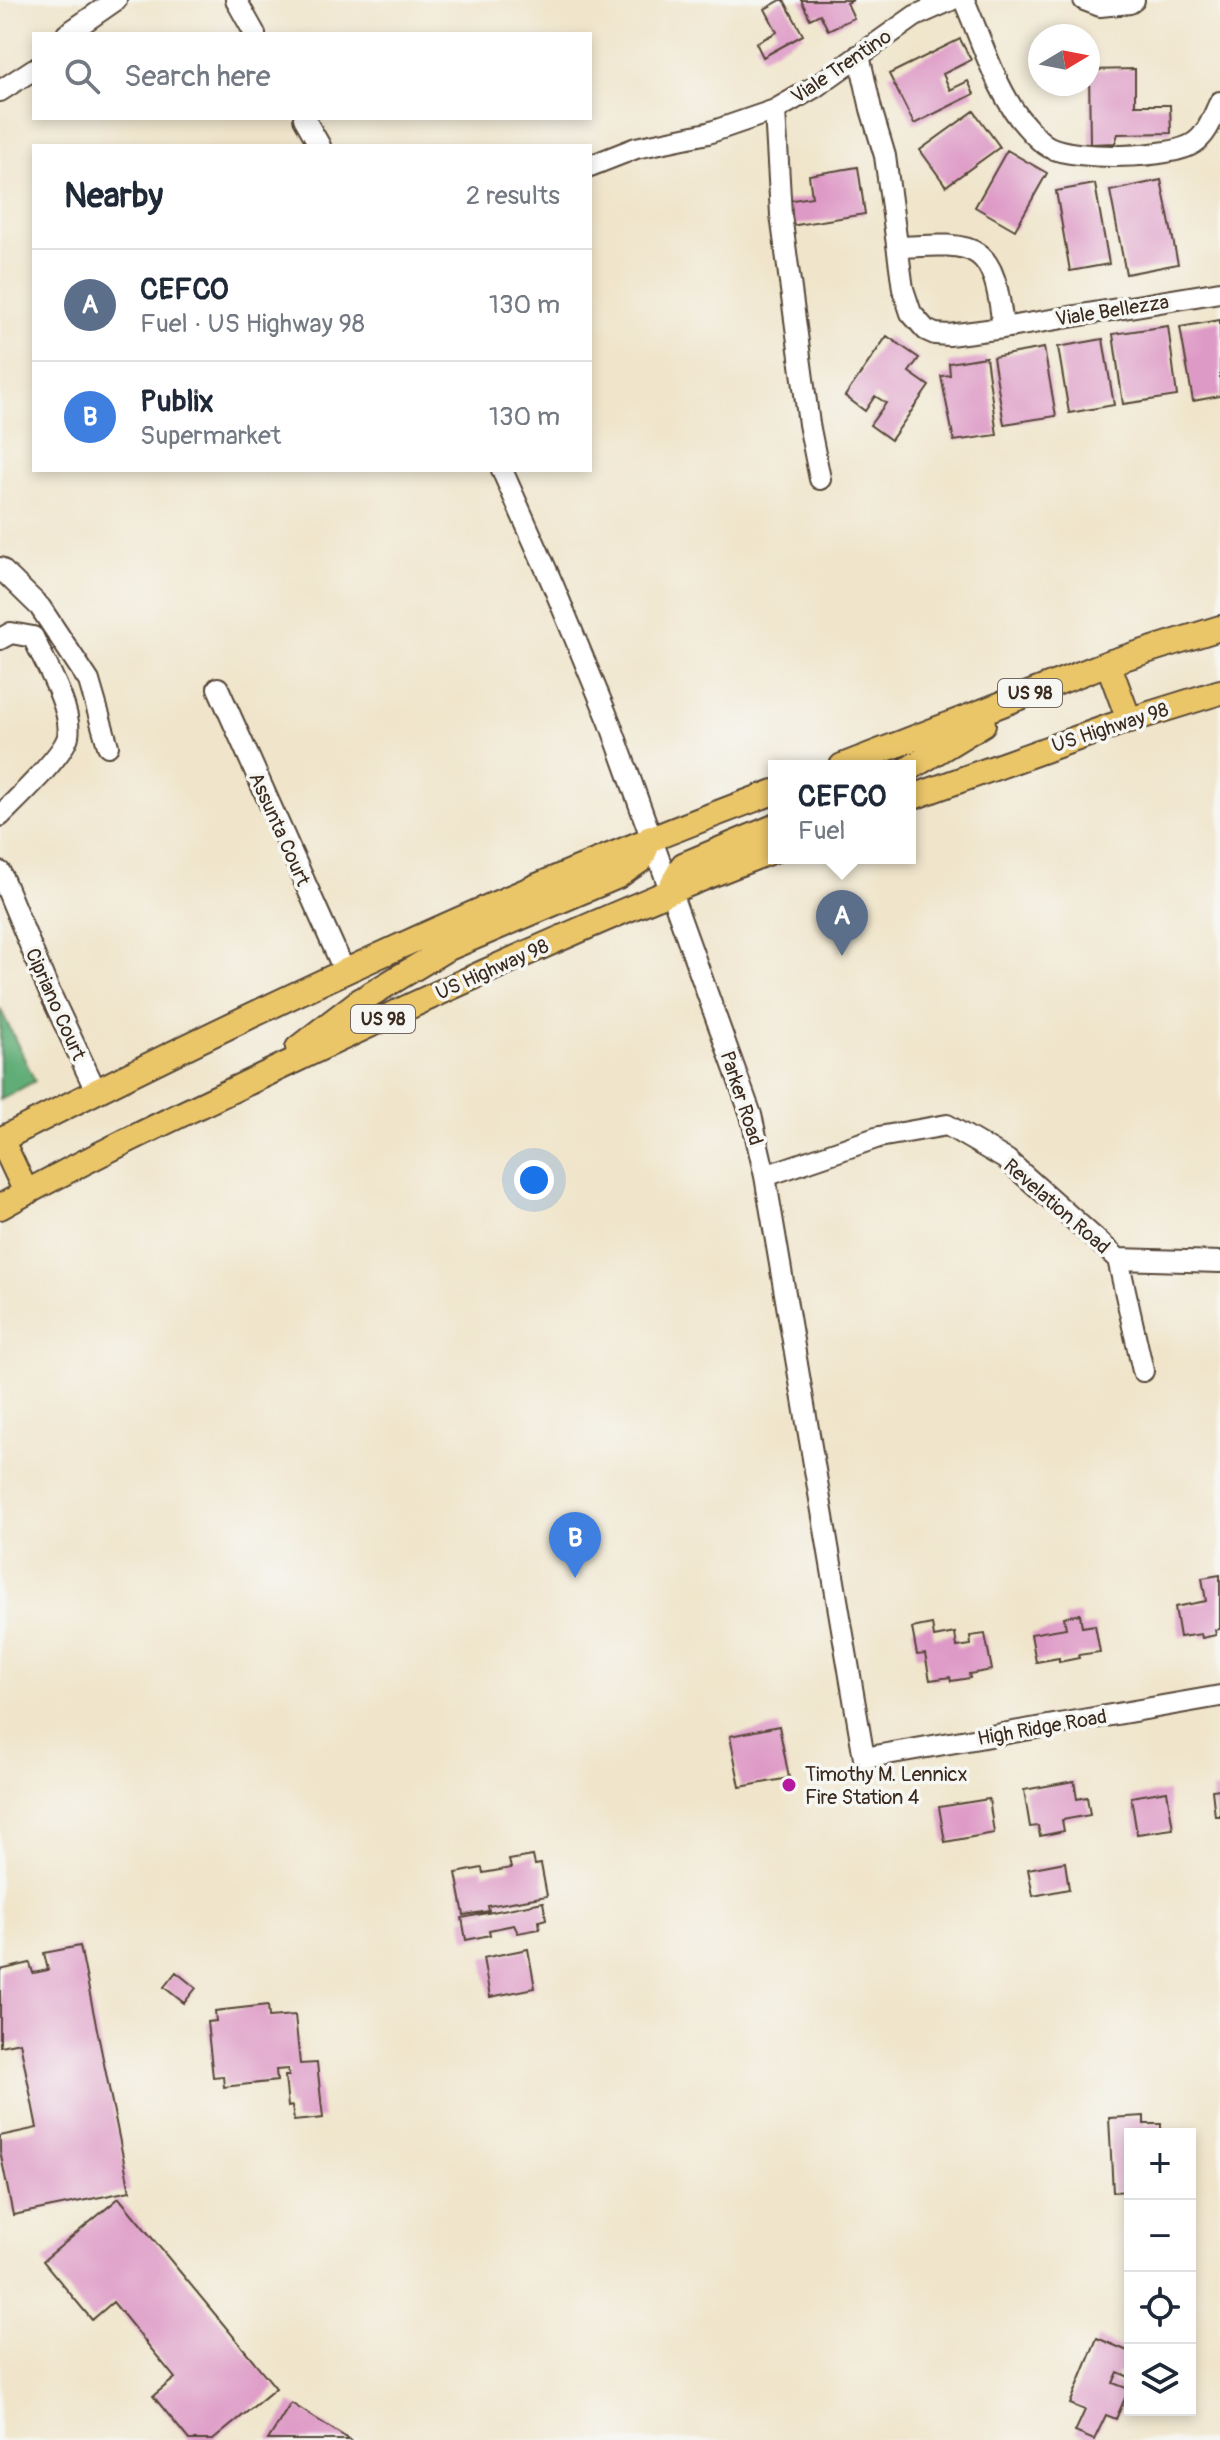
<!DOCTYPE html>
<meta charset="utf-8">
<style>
:root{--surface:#fff;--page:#f2f2f3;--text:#1f2937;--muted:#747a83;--line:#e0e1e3;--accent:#b5179e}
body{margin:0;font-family:Pangolin,sans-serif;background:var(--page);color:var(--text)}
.controls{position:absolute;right:24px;bottom:24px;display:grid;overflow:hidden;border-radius:0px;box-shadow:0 4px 12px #0003}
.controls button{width:72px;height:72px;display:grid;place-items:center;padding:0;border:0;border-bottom:2px solid var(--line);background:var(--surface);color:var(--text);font:40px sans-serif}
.compass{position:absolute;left:1028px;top:24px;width:72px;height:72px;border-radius:50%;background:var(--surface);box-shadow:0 4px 12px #0003;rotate:80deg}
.you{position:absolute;left:534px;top:1180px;width:28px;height:28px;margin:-20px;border:6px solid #fff;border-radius:50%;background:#1a73e8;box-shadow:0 0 0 12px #1a73e833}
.badge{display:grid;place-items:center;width:52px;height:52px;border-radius:50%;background:var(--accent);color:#fff;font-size:26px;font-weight:700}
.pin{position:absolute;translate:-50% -66px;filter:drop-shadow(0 2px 4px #0008)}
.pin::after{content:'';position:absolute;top:42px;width:28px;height:24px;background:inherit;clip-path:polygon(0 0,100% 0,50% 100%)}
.popup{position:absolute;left:768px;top:760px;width:148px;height:104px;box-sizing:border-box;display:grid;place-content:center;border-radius:0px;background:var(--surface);filter:drop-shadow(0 2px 6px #0005);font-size:26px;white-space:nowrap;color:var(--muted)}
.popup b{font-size:30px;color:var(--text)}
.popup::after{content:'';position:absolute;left:50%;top:100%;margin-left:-16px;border:16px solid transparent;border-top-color:var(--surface)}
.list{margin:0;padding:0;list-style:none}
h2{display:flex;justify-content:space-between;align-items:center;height:104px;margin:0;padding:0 32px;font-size:34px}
h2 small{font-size:26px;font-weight:400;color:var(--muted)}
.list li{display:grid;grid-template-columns:52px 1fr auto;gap:24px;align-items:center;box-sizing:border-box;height:112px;padding:0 32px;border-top:2px solid var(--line)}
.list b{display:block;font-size:30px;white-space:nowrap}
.list p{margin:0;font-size:26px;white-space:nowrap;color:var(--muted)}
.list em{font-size:26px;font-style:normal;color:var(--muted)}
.icon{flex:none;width:44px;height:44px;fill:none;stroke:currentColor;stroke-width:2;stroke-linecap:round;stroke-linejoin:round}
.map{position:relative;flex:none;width:1220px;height:2440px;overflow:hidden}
.search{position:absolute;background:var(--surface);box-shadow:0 4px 12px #0003;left:32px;top:32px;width:560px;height:88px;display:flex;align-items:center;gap:20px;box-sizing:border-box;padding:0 28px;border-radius:0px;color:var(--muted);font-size:30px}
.panel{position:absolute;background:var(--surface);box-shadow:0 4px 12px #0003;left:32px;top:144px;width:560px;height:328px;border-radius:0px}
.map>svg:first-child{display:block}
</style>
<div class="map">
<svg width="1220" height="2440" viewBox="0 0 1220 2440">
<rect width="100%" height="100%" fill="#f6f6f2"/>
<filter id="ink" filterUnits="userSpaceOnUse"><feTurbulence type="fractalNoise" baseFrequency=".0125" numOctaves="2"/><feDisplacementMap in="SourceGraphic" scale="16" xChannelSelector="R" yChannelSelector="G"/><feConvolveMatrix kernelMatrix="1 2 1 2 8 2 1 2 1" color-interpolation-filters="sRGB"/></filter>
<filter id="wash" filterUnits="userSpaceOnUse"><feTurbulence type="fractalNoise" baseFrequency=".006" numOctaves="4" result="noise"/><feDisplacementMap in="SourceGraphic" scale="32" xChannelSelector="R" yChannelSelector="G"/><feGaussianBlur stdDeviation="1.8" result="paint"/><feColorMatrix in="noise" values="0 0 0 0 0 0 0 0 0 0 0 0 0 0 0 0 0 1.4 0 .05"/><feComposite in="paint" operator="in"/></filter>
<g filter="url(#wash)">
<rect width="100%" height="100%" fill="#f0e5cb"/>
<path fill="#60ad77" stroke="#4e6c4a" stroke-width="2" d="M0,1008l35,73 -35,19z"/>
<g id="blocks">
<path fill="#de9ac6" d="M781,0h3l19,35 -40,22 -7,-14 21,-11 -12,-23z
M801,0h52l-6,3 7,15 -26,12 -8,-16 -10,5z
M960,39l11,21 -28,14 7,16 18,-9 6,13 -60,30 -25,-50z
M1135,69v36h35l1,28 -53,1 -3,9 -25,1 -1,-74z
M974,111l26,36 -54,39 -26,-36z
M1007,150l40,23 -32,57 -40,-23z
M858,167l7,47 -75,12 -4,-25 26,-4 -3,-22z
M1161,180l17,84 -52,10 -16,-83z
M1095,184l14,80 -39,7 -14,-80z
M1220,320v76l-27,5 -13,-74z
M1168,326l9,70 -54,8 -10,-70z
M887,336l32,22 -10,14 20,14 -38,54 -21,-15 16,-22 -11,-7 -10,15 -20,-15z
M1103,339l11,66 -45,8 -11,-66z
M1044,348l12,68 -52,8 -11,-67z
M986,357l11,78 -43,6 -13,-65 9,-1 -1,-12z
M1220,1575v54l-5,1 1,5 -14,3 -1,-4 -21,3 -5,-30 31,-6 -4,-23z
M1080,1614l2,13 13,-2 5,27 -22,3 1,3 -20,4v-4l-23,4 -5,-28 35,-6 -2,-11z
M932,1624l2,13 21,-4 2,14 14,-2 -1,-9 15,-2 7,36 -23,4 1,4 -19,3 -1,-4 -20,3 -5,-26 -8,1 -5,-27z
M779,1726l10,52 -49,9 -10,-51z
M1074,1781l3,18 10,-2 3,18 -28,5 2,11 -24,5 -2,-10 -8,1 -6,-37z
M1220,1789v27h-5l-3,-26z
M1167,1791l6,38 -36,5 -6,-37z
M989,1799l5,34 -49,9 -6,-35z
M533,1856l2,9 6,-1 6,32 -59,10 1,5 -25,4 -8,-42 26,-5 1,5 28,-5 -2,-8z
M1065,1862l4,27 -36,7 -5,-27z
M543,1902l3,17 -7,2 1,8 -22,4 -4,-8 -25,5 1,5 -24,5 -4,-22z
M80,1946l50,245 -117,24 -13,-64v-15l37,-8 -17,-86 -20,4v-76l30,-7 3,10 15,-3 -4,-17z
M528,1949l7,39 -45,9 -7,-39z
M176,1972l20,16 -12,15 -20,-16z
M268,2005l1,12 26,-2 5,49 17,-1 6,55 -29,3 -2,-15 -4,1 -3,-31h4l-1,-7 -12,1 1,11 -53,6 -1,-11 -10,1 -6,-55 9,-1 -1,-10z
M1144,2116v8h17v10h-31v57l-17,1 -4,-74z
M119,2198l157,190 -63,52h-24l-36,-44 22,-18 -62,-76 -21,18 -49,-59z
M1097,2338l33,14v21l-1,4 -11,-5 -5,11 16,6 -13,30 -10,-4 -12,25 -19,-8 10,-22 -15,-6z
M291,2403l59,37h-82z"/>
</g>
</g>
<g filter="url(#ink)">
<use href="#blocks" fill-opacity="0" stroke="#564638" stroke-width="2"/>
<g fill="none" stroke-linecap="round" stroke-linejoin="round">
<g stroke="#564638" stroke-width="24">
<path id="minor" d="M236,0l19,34
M964,0c17,39 34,96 62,126 6,7 15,17 23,21 25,13 122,12 145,-4 14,-9 19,-27 26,-41
M1084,0l16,6 30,-3 4,-3
M67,34l49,-34
M859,55l12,54 14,47 18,133 8,24 15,17 9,4 14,1 54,-7 217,-36
M0,91l34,-22
M775,110l6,105 28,209 11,55
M304,118l16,28
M590,166l46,-18 72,-15 67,-23 40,-23 100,-71 36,-16
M899,247c80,-5 95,-4 104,81
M502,470l51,115 57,138 141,392 14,61 99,582 356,-62
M0,568l40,39 49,74 19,65
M0,639l11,-6 22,4c11,24 40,73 35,99 -4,19 -52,64 -68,80
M218,688l126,282
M0,872l49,119 47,100
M765,1176l114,-39 68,-12 60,35 111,99 102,3
M1118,1259l25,112"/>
</g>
<g stroke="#564638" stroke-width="28">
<path id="major" d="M1108,663l21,57
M842,766l266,-103 112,-35
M910,768l73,-44
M910,798l204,-73 106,-33
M669,890l14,-25 91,-38
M298,1048l60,-46 88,-53 172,-73 23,-16 10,-23
M1,1139l25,53
M0,1140c253,-129 508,-250 774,-348
M0,1207c93,-52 191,-97 287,-143 160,-76 321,-150 487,-214"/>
</g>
<use href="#minor" stroke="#fff" stroke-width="20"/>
<use href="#major" stroke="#ebc669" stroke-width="24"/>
</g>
</g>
<circle fill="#b5179e" stroke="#f6f6f2" stroke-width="3" cx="789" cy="1785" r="8"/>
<g text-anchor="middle" stroke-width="7" stroke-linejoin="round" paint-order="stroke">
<g fill="#f6f6f2" stroke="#73675e" stroke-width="2">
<rect x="998" y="679" width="64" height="28" rx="6"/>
<rect x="351" y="1005" width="64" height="28" rx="6"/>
</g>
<g font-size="18" font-weight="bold" fill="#3b2a1e">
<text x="1030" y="699">US 98</text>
<text x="383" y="1025">US 98</text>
</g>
<g font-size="20" fill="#3b2a1e" stroke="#f6f6f2">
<text transform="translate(841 66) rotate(-34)" y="7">Viale Trentino</text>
<text transform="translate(1112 310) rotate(-9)" y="7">Viale Bellezza</text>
<text transform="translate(1110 727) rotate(-18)" y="7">US Highway 98</text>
<text transform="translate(280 829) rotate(66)" y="7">Assunta Court</text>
<text transform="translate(492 969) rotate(-24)" y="7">US Highway 98</text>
<text transform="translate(56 1004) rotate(66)" y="7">Cipriano Court</text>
<text transform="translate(742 1098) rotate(72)" y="7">Parker Road</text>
<text transform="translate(1057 1206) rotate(41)" y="7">Revelation Road</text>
<text transform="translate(1042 1727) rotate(-10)" y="7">High Ridge Road</text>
</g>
<g font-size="20" fill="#3b2a1e" stroke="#f6f6f2" text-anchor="start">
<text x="805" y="1781">Timothy M. Lennicx<tspan x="805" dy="23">Fire Station 4</tspan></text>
</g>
</g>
</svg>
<div class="controls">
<button>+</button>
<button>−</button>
<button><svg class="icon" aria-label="locate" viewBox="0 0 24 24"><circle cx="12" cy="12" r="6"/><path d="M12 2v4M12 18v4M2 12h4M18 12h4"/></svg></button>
<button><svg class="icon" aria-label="layers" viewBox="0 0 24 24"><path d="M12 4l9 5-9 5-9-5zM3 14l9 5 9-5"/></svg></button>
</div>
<svg class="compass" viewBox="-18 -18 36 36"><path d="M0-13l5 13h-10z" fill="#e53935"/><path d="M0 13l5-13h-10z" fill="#747a83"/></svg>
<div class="you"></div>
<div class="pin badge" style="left:842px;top:956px;background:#5c6f8a">A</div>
<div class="popup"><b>CEFCO</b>Fuel</div>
<div class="pin badge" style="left:575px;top:1578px;background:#3f7fe0">B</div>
<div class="search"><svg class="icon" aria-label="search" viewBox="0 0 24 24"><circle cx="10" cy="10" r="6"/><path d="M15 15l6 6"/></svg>Search here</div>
<section class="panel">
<h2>Nearby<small>2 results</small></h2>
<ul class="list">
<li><span class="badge" style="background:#5c6f8a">A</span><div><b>CEFCO</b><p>Fuel · US Highway 98</p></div><em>130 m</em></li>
<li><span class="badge" style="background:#3f7fe0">B</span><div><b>Publix</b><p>Supermarket</p></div><em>130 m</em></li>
</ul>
</section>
</div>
